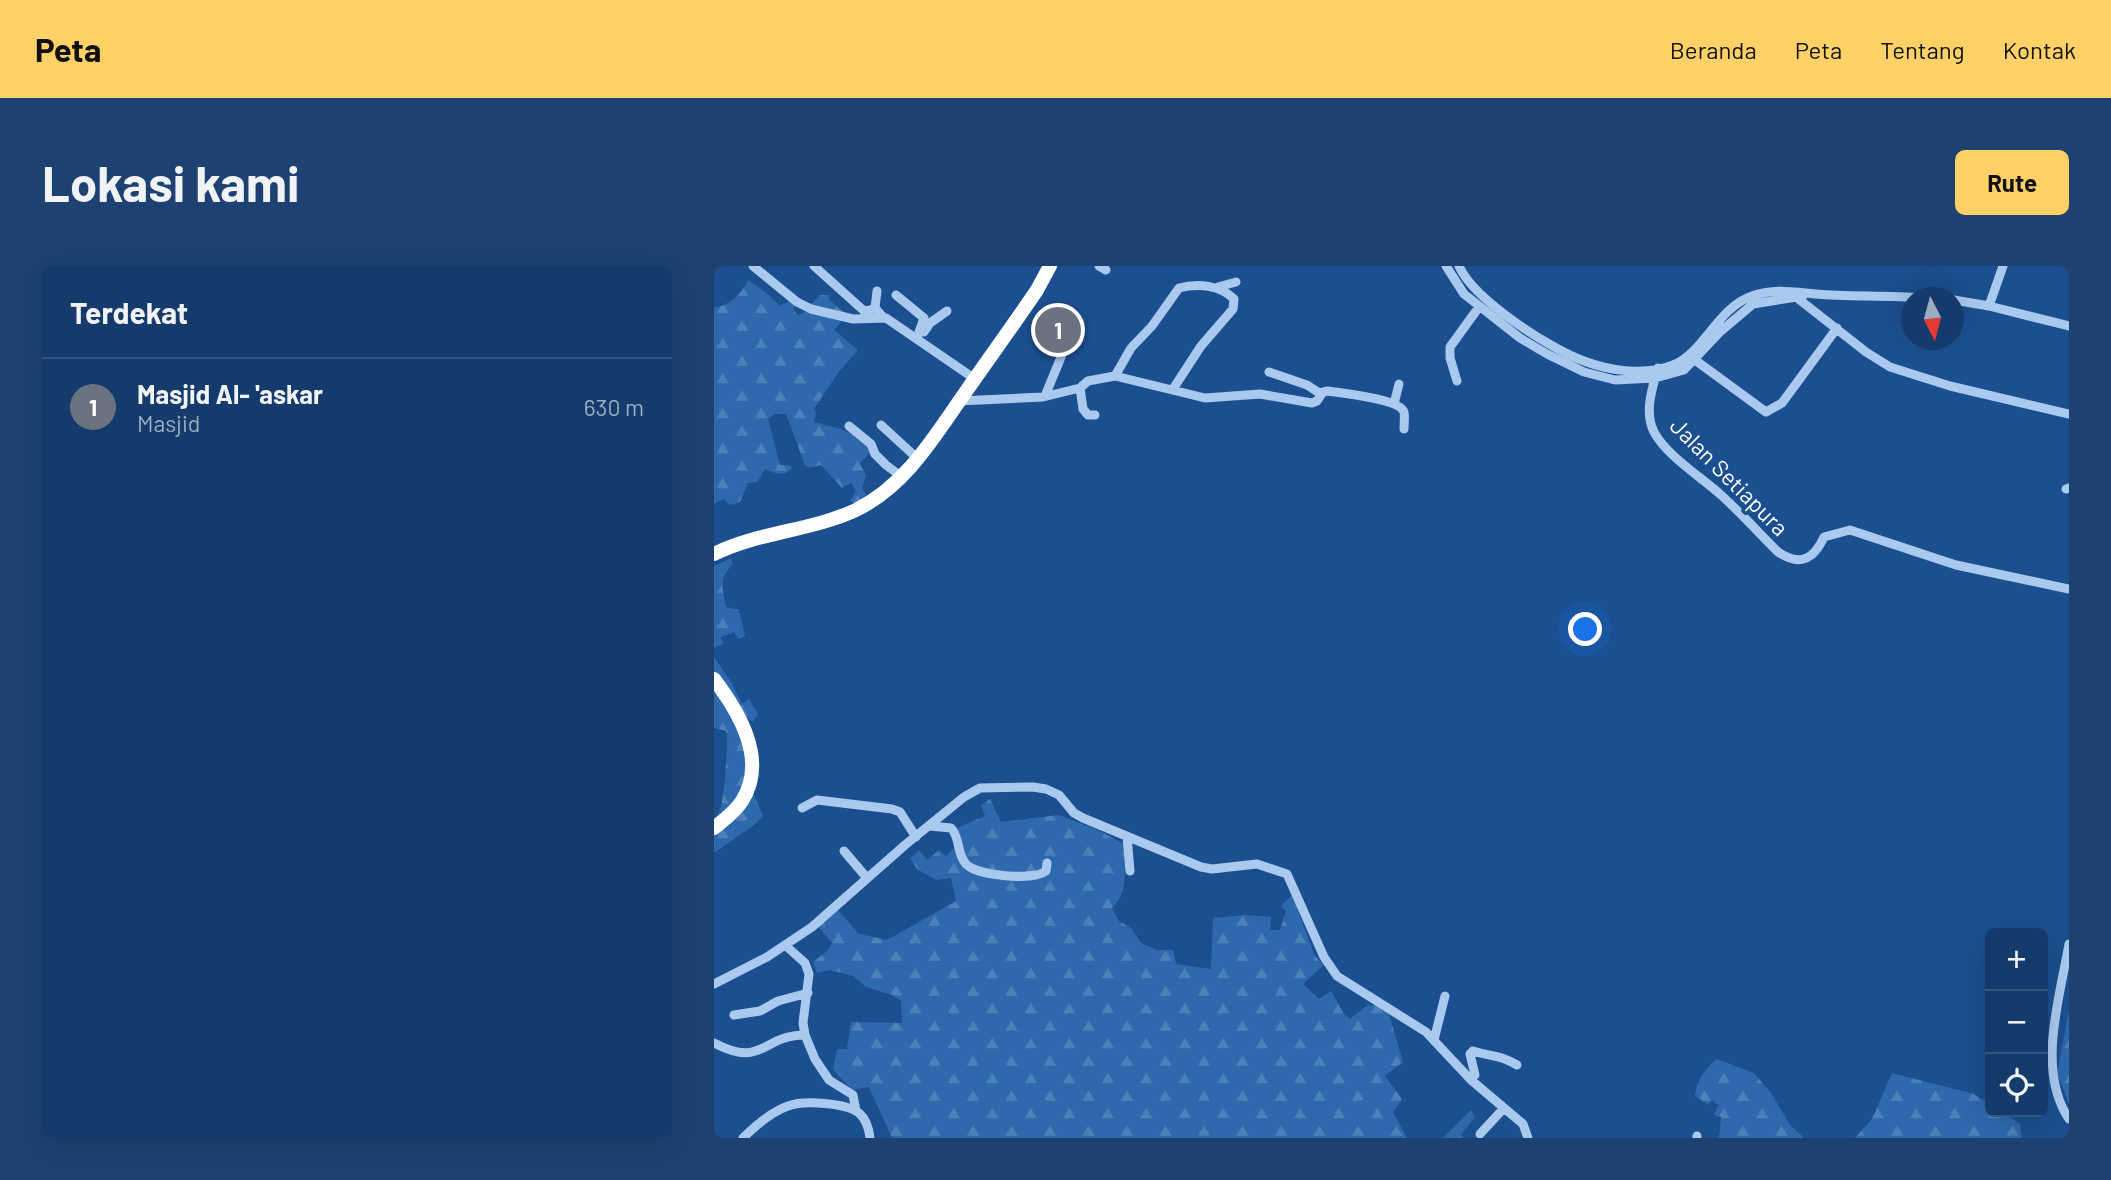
<!DOCTYPE html>
<html lang="id">
<meta charset="utf-8">
<style>
:root{--surface:#143b6b;--page:#1d4271;--text:#f1f3f6;--muted:#9dadc1;--line:#33557e;--accent:#ffd166}
body{margin:0;font-family:Barlow,sans-serif;background:var(--page);color:var(--text)}
.controls{position:absolute;right:21px;bottom:21px;display:grid;overflow:hidden;border-radius:10px;box-shadow:0 7px 28px #0002}
.controls button{width:63px;height:63px;display:grid;place-items:center;padding:0;border:0;border-bottom:2px solid var(--line);background:var(--surface);color:var(--text);font:35px sans-serif}
.compass{position:absolute;left:1187px;top:21px;width:63px;height:63px;border-radius:50%;background:var(--surface);box-shadow:0 7px 28px #0002;rotate:174deg}
.you{position:absolute;left:872px;top:364px;width:24px;height:24px;margin:-18px;border:5px solid #fff;border-radius:50%;background:#1a73e8;box-shadow:0 0 0 10px #1a73e833}
.badge{display:grid;place-items:center;width:46px;height:46px;border-radius:50%;background:var(--accent);color:#fff;font-size:23px;font-weight:700}
.pin{position:absolute;translate:-50% -50%;border:4px solid #fff;box-shadow:0 2px 7px #0006}
.list{margin:0;padding:0;list-style:none}
h2{display:flex;justify-content:space-between;align-items:center;height:91px;margin:0;padding:0 28px;font-size:30px}
h2 small{font-size:23px;font-weight:400;color:var(--muted)}
.list li{display:grid;grid-template-columns:46px 1fr auto;gap:21px;align-items:center;box-sizing:border-box;height:98px;padding:0 28px;border-top:2px solid var(--line)}
.list b{display:block;font-size:26px;white-space:nowrap}
.list p{margin:0;font-size:23px;white-space:nowrap;color:var(--muted)}
.list em{font-size:23px;font-style:normal;color:var(--muted)}
.icon{flex:none;width:38px;height:38px;fill:none;stroke:currentColor;stroke-width:2;stroke-linecap:round;stroke-linejoin:round}
.map{position:relative;flex:none;width:1355px;height:872px;overflow:hidden;border-radius:10px}
header{display:flex;align-items:center;gap:42px;box-sizing:border-box;height:98px;padding:0 35px;background:var(--accent);color:#111}
header strong{font-size:33px}
nav{display:flex;gap:38px;margin-inline-start:auto;font-size:24px}
.intro{display:flex;align-items:center;justify-content:space-between;box-sizing:border-box;height:168px;padding:0 42px}
h1{margin:0;font-size:49px}
.button{padding:18px 32px;border-radius:10px;background:var(--accent);color:#111;font-size:24px;font-weight:700}
main{display:flex;gap:42px;padding:0 42px}
aside{flex:1;background:var(--surface);border-radius:10px;box-shadow:0 7px 28px #0002}
.map>svg:first-child{display:block}
</style>
<header>
<strong>Peta</strong>
<nav><a>Beranda</a><a>Peta</a><a>Tentang</a><a>Kontak</a></nav>
</header>
<div class="intro"><h1>Lokasi kami</h1><a class="button">Rute</a></div>
<main>
<aside>
<h2>Terdekat<small></small></h2>
<ul class="list">
<li><span class="badge" style="background:#6b7280">1</span><div><b>Masjid Al- 'askar</b><p>Masjid</p></div><em>630 m</em></li>
</ul>
</aside>
<div class="map">
<svg width="1355" height="872" viewBox="0 0 1355 872">
<defs>
<pattern id="forest-firs" width="22" height="20" patternUnits="userSpaceOnUse" patternTransform="scale(1.75)"><rect width="22" height="20" fill="#2e69ad"/><path d="M5 1l3.5 6h-7zM16 11l3.5 6h-7z" fill="#4d80b9"/></pattern>
</defs>
<rect width="100%" height="100%" fill="#1b4f8f"/>
<path fill="url(#forest-firs)" d="M34,14l16,11 16,15 11,-6 5,4 -3,5 5,6 11,-4 2,-7 9,-9h9v5l15,12v6l-10,12 24,20 -20,23 -24,36 2,4 -2,9c23,6 45,9 57,30l-11,11 6,12 -4,13 8,13 -12,5 -8,-5 6,-10 -5,-8 -9,5 -21,-23 -11,3 -5,-3 -19,-51h-11l-7,5 12,46h10l2,3c-9,10 -16,5 -27,1l-8,13 -9,1 -8,19 -10,3 -7,-6 -9,5v-197c17,-1 27,-13 34,-27z
M18,292v7c-13,14 -10,24 -6,42l13,3 6,26 -7,3 -4,-7 -13,5 2,7 -9,4v-82z
M0,391l17,25 11,22 7,-5 9,15 -5,8 -7,-5 8,78 9,21 -9,9 -40,28c0,-10 0,-25 0,-34 2,-3 5,-6 6,-9 4,-10 9,-71 6,-79l-12,-3z
M276,533l11,23 58,-7 39,15 26,14c2,19 4,50 -12,64l7,13 13,8 9,14 16,7h16l3,14 35,5 2,-51 31,-3 27,2 -1,13h10l6,-19 -5,-5 11,-11 23,61 9,9 -21,19 16,15 12,-8 13,23 6,5 16,-13 15,-2 8,10 14,48 -18,14 17,23 -9,13 14,26h-515l-23,-51 -17,3 -19,-21 4,-20h10l4,-27 51,1 -1,-22 -9,-6 -26,-8 -13,-11 -23,-6 -13,3 -4,-11 14,-11 5,-8 -15,-18 21,-15 21,24 28,6 69,-39 -5,-23 -15,2 -19,-11 -7,-11 9,-8 8,10 12,-10 7,6 16,-16 -8,-11 31,-13 -4,-11z
M1355,745v93l-12,-31z
M1003,793l37,14 17,20 19,32 14,13h-85l2,-21 -7,-2 4,-10 -6,-5 -4,5 -13,-9c2,-16 9,-27 22,-37z
M1178,807l82,21 16,11v7h13l17,12 2,14h-167l17,-19z
M757,844l4,7 -14,17 2,4h-20z"/>
<g fill="none" stroke-linecap="round" stroke-linejoin="round">
<path stroke="#a9c9ee" stroke-width="9" d="M39,0l44,36 14,7 42,10 33,-1 89,61
M100,0l49,44 5,1 7,-3 8,9
M385,0l7,4
M732,0l18,28 56,44 27,16 37,18 31,8 40,-2 29,-8 37,-39 32,-27 50,-8
M745,0c14,33 91,83 125,95 26,10 62,15 89,4 32,-13 44,-57 79,-69 21,-8 42,-4 63,-2 36,3 71,1 107,4
M504,21l18,-5
M182,29l28,23 -7,20
M1082,31l70,55 24,15 60,19 119,28
M1240,34l35,6 80,20
M1275,40l14,-40
M161,42l2,-17
M210,66l6,-9 17,-12
M981,94l71,52 16,-9 55,-75
M944,102c-6,21 -14,44 -4,64 12,23 47,45 67,63 20,18 38,38 57,57 22,15 36,7 46,-15l26,-7 106,35 113,24
M555,106l38,13 14,9
M401,110l16,-28 21,-22 27,-38c19,-5 41,-3 55,11l-1,10 -32,37 -28,43
M743,115l-7,-23v-11l29,-40
M366,122l3,21 5,6h7
M331,130l21,-51
M245,135l84,-4 37,-9 8,-7 27,-5 90,22 55,-4 52,9 5,-2 6,-9 5,-1c13,2 72,8 76,21 1,4 0,12 0,17
M680,138l5,-20
M167,159l37,34
M135,160l22,18 4,10 11,11 16,12
M1352,223l3,-1
M88,542l15,-8 75,9 8,3 16,25
M216,560l21,2c10,11 5,25 15,36 11,12 67,17 80,7l1,-8
M413,570l3,35
M130,585l23,27
M1355,678c-9,53 -33,126 0,175
M71,679l20,18 4,11 -6,49 2,12 10,24 14,21 24,15 3,16
M0,718l53,-27 45,-30 93,-82 59,-48 16,-9 53,-1 13,2 13,6 15,18 9,5 118,49 11,2 45,-5 30,10 37,83 13,19 89,56 45,48 52,44 5,14
M20,749l26,-4 18,-10 30,-8
M720,774l11,-44
M0,777c49,26 48,-8 91,-8
M757,814l4,-5 -5,-21 3,-3c18,6 25,3 44,14
M766,868l24,-26
M29,872c13,-13 28,-26 45,-32 16,-6 58,-3 71,7 7,6 10,16 11,25
M983,872v-2"/>
<path stroke="#fff" stroke-width="14" d="M0,288c44,-22 97,-23 142,-44 51,-25 79,-75 111,-120 23,-33 47,-66 70,-100l13,-24
M0,413c25,33 54,81 28,122 -7,11 -18,19 -28,27"/>
</g>
<g text-anchor="middle" stroke-width="7" stroke-linejoin="round" paint-order="stroke">
<g font-size="23" fill="#fff" stroke="#1b4f8f">
<text transform="translate(1015 211) rotate(45)" y="8">Jalan Setiapura</text>
</g>
</g>
</svg>
<div class="controls">
<button>+</button>
<button>−</button>
<button><svg class="icon" aria-label="locate" viewBox="0 0 24 24"><circle cx="12" cy="12" r="6"/><path d="M12 2v4M12 18v4M2 12h4M18 12h4"/></svg></button>
</div>
<svg class="compass" viewBox="-18 -18 36 36"><path d="M0-13l5 13h-10z" fill="#e53935"/><path d="M0 13l5-13h-10z" fill="#9dadc1"/></svg>
<div class="you"></div>
<div class="pin badge" style="left:344px;top:64px;background:#6b7280">1</div>
</div>
</main>
